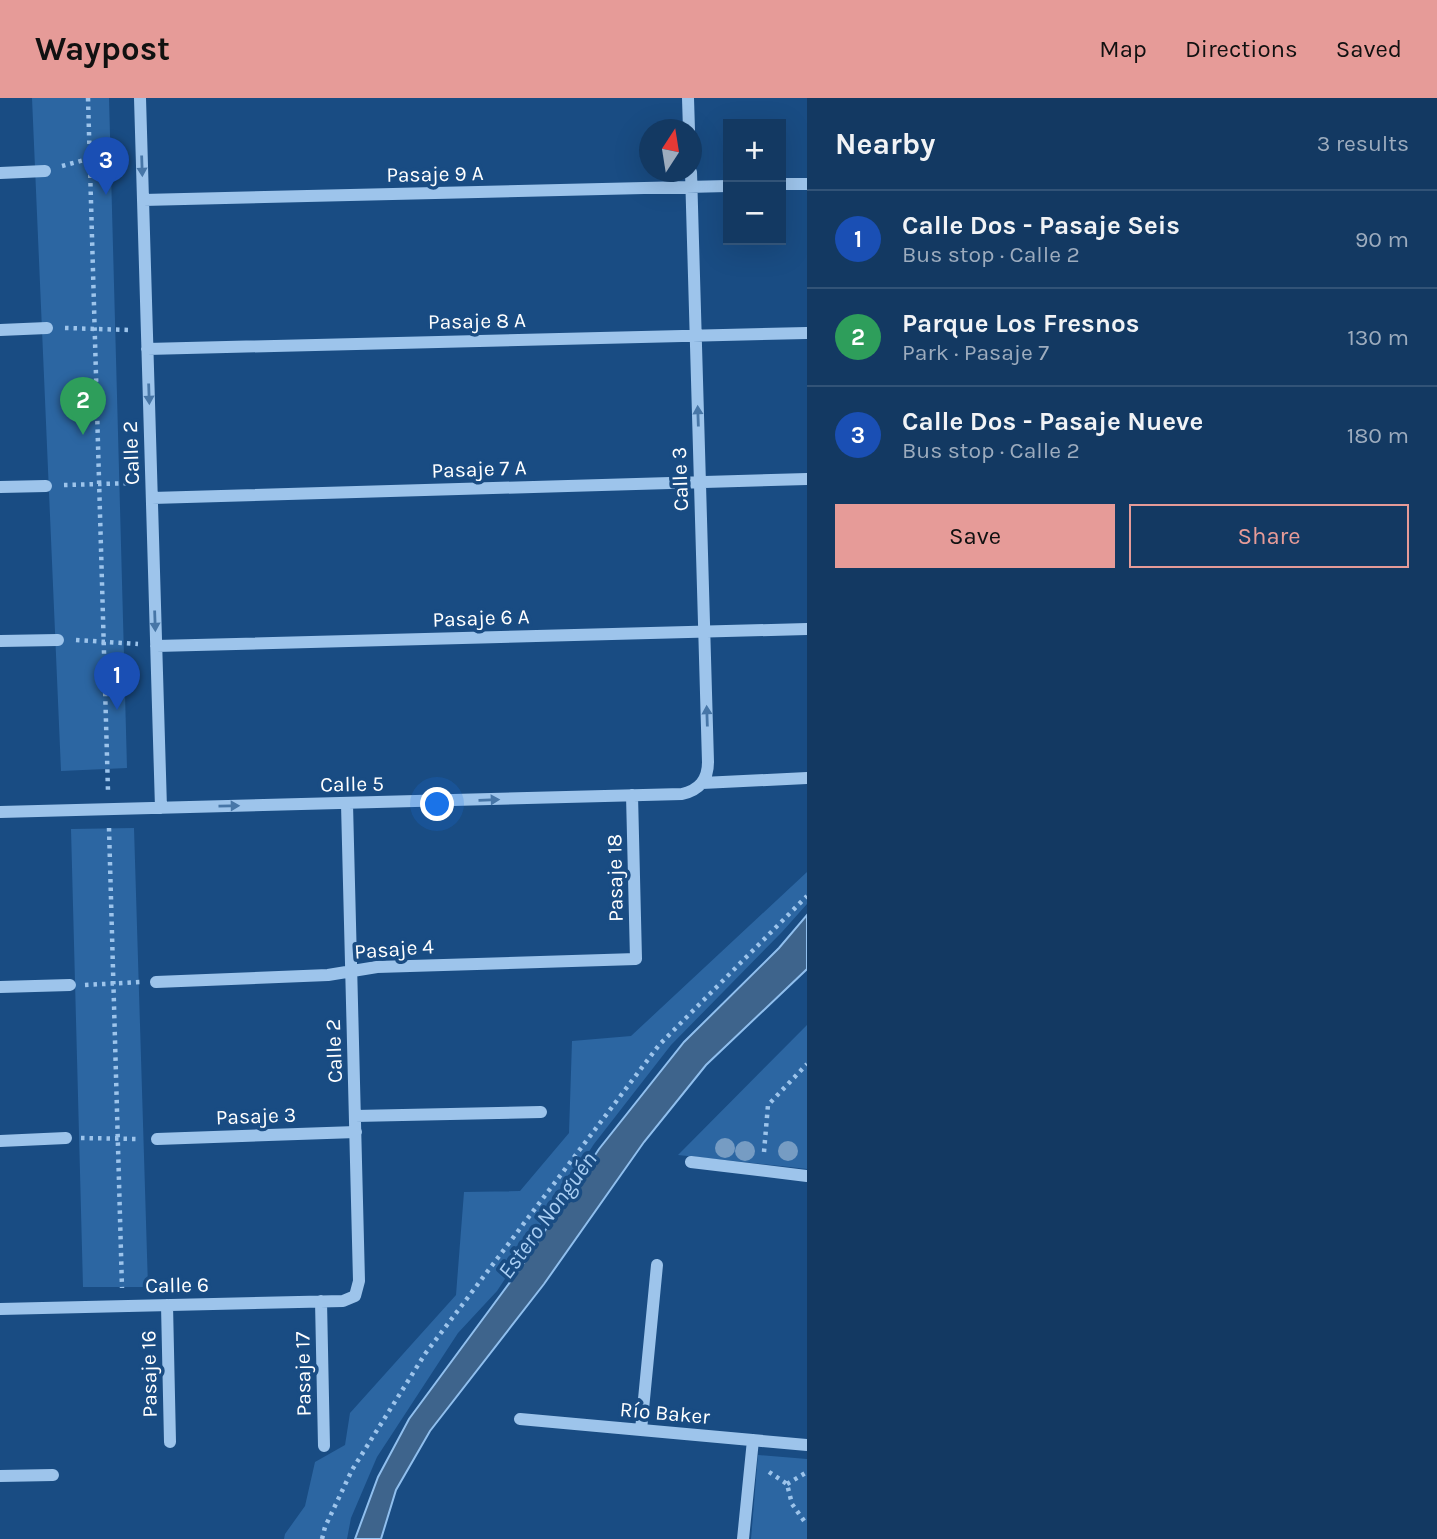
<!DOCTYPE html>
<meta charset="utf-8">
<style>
:root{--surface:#133962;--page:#1c4068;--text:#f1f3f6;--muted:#9dacbe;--line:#325377;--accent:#e69b98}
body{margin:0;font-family:Karla,sans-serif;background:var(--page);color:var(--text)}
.controls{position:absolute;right:21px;top:21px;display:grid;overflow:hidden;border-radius:0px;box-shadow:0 7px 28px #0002}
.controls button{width:63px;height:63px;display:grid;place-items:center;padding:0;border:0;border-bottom:2px solid var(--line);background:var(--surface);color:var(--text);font:35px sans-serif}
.compass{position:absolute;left:639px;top:21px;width:63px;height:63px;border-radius:50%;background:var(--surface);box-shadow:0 7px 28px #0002;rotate:12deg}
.you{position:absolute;left:438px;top:707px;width:24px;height:24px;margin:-18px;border:5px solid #fff;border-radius:50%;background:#1a73e8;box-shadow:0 0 0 10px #1a73e833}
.badge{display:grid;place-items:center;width:46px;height:46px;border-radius:50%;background:var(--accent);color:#fff;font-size:23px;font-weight:700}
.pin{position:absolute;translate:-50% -58px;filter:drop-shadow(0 2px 4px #0008)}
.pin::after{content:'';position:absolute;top:37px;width:24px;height:21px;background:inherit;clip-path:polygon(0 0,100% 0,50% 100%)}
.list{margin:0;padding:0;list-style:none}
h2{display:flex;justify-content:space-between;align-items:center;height:91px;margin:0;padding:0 28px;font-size:30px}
h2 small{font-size:23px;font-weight:400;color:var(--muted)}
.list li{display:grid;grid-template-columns:46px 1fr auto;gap:21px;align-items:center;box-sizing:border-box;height:98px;padding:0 28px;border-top:2px solid var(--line)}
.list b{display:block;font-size:26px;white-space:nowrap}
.list p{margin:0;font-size:23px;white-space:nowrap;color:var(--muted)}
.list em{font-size:23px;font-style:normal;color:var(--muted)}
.actions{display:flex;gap:14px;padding:21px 28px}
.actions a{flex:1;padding:16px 0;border:2px solid var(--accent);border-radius:0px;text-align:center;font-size:24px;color:var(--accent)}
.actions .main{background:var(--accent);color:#111}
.map{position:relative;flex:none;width:807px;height:1441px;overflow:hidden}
header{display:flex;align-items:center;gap:42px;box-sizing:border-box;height:98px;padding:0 35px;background:var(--accent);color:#111}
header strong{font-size:33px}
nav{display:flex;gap:38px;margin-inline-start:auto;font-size:24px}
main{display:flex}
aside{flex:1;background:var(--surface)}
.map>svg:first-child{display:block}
</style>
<header>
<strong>Waypost</strong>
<nav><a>Map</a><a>Directions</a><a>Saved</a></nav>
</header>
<main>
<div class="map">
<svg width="807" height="1441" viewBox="0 0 807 1441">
<rect width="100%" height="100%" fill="#194c83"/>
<path fill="#2c66a2" d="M32,0h77l18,670 -66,3z
M134,730l14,459h-65l-12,-458z
M807,774v32l-25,28 -111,113 -77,99 -97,147 -39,42 -81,124 -26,61 -4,21h-63l1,-5 20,-28 10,-44 30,-17 5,-32 106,-118 8,-103 56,-1 49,-58 3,-92 59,-5z
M807,927v144l-129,-14z
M758,1357l49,4v80h-56z"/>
<path fill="#3e648c" stroke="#90bfee" stroke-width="2" d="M807,817v54l-101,96 -62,77 -100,142 -114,147 -34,59 -15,49h-26l23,-62 31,-58 110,-149 80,-121 85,-107 95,-94z"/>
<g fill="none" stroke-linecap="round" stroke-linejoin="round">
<path stroke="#9dc4eb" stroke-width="4.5" stroke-dasharray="3.5 5" stroke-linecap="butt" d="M88,0l20,693
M62,68l63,-17
M65,230l65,2
M64,387l72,-2
M76,542l62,4
M109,730l13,460
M85,887l55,-3
M81,1040l58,1
M764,1054l4,-47 39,-41
M769,1374l18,12 5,20 15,21
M787,1386l20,-12
M322,1441l3,-12 27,-57 73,-116 234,-309 148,-149"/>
<path stroke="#9dc4eb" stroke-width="12" d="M140,0l21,710
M688,0l1,32
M0,75l45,-2
M781,86h26
M143,102l585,-14
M0,232l47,-2
M147,251l660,-16
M0,389l46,-1
M152,400l655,-19
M0,543l58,-1
M156,548l651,-17
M702,685l105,-5
M0,714l682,-18c17,-4 26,-14 26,-32l-17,-590
M156,884l172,-7 49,-8 259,-8 -4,-164
M0,889l70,-2
M355,1018l186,-4
M157,1041l199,-7
M0,1043l66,-3
M691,1064l116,14
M321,1203l3,145
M167,1207l3,137
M0,1211l343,-8 12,-5 4,-15 -12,-477
M520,1321l287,26
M641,1332l16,-165
M0,1378l53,-1
M743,1441l10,-99"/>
</g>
<g fill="#769cc3">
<circle cx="725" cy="1050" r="10"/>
<circle cx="745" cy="1053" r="10"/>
<circle cx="788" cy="1053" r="10"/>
</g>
<defs><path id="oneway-solid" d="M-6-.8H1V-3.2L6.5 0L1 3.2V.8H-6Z" transform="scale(1.75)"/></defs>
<g fill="#4776a7">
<use href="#oneway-solid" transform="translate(142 68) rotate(88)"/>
<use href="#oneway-solid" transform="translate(149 296) rotate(88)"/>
<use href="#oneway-solid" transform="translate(698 318) rotate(-92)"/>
<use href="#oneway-solid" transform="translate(155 523) rotate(88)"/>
<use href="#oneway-solid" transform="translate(707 618) rotate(-92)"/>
<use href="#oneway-solid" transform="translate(489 702) rotate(-2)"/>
<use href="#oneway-solid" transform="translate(229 708) rotate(-1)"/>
</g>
<g text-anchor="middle" stroke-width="7" stroke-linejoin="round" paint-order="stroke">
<g font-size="21" fill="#fff" stroke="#194c83">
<text transform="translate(435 76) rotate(-1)" y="7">Pasaje 9 A</text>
<text transform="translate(477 223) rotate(-1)" y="7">Pasaje 8 A</text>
<text transform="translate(131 355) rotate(-92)" y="7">Calle 2</text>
<text transform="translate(479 371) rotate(-2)" y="7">Pasaje 7 A</text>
<text transform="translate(680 381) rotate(-92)" y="7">Calle 3</text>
<text transform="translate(481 520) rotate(-2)" y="7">Pasaje 6 A</text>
<text transform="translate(352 686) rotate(-1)" y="7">Calle 5</text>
<text transform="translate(615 780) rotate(-91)" y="7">Pasaje 18</text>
<text transform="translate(394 851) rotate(-4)" y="7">Pasaje 4</text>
<text transform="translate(334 953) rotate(-92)" y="7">Calle 2</text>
<text transform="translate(256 1018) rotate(-2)" y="7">Pasaje 3</text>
<text transform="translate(177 1187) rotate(-1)" y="7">Calle 6</text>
<text transform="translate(149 1276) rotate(-91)" y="7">Pasaje 16</text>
<text transform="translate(303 1276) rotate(-91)" y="7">Pasaje 17</text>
<text transform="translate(665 1315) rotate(5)" y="7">Río Baker</text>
</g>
<g font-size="23" font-style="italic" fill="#a9cef3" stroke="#194c83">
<text transform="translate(547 1117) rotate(-54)" y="8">Estero Nonguén</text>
</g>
</g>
</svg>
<div class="controls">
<button>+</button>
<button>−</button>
</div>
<svg class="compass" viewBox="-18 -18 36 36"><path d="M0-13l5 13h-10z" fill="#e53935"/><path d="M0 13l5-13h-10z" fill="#9dacbe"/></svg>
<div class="you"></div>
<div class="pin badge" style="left:117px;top:612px;background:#1a4fb4">1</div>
<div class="pin badge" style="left:83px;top:337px;background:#2e9e5b">2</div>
<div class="pin badge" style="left:106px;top:97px;background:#1a4fb4">3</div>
</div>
<aside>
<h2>Nearby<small>3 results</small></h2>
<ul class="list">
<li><span class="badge" style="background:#1a4fb4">1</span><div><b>Calle Dos - Pasaje Seis</b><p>Bus stop · Calle 2</p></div><em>90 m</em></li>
<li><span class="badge" style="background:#2e9e5b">2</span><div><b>Parque Los Fresnos</b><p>Park · Pasaje 7</p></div><em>130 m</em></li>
<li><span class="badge" style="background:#1a4fb4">3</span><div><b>Calle Dos - Pasaje Nueve</b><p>Bus stop · Calle 2</p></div><em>180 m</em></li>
</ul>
<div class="actions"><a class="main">Save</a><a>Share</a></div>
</aside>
</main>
